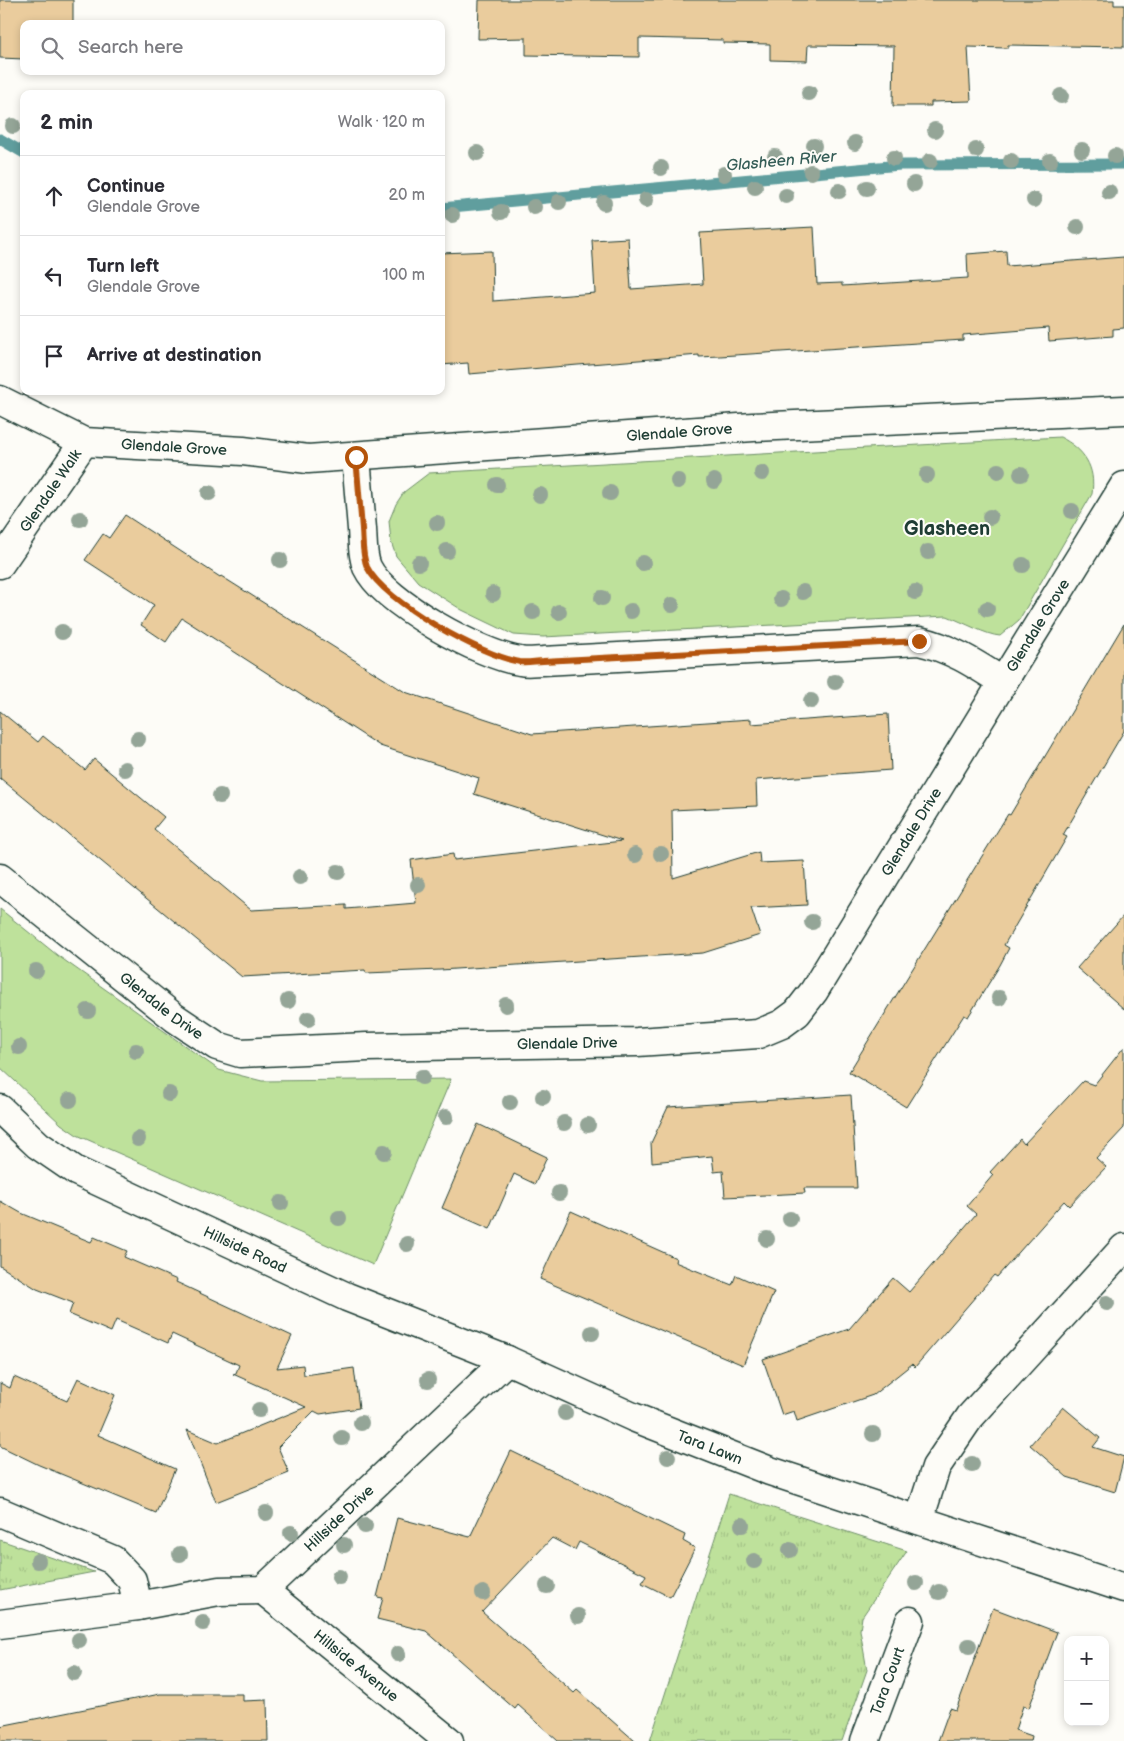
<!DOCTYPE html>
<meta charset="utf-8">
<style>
:root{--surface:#fff;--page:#f2f2f3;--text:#2b2b33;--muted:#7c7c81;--line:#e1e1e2}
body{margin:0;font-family:"Balsamiq Sans",sans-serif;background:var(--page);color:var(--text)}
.controls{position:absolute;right:15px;bottom:15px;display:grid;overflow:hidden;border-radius:10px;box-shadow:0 2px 8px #0003}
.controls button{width:45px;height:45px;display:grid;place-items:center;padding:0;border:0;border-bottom:1px solid var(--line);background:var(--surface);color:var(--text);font:25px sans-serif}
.stop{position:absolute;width:15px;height:15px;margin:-11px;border:4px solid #b45309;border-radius:50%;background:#fff}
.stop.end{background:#b45309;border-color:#fff;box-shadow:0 1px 5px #0008}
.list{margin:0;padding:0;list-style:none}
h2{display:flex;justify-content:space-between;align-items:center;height:65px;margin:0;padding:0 20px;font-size:21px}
h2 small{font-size:16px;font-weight:400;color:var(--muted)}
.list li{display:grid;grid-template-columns:32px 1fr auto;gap:15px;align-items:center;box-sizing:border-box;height:80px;padding:0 20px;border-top:1px solid var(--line)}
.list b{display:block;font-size:19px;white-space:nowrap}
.list p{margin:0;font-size:16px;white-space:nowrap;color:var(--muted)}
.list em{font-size:16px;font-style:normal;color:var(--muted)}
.icon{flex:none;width:28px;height:28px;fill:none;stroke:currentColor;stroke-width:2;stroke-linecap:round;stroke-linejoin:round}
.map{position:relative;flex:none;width:1124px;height:1741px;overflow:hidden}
.search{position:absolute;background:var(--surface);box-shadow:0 2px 8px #0003;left:20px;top:20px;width:425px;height:55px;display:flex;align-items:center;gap:12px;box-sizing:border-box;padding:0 18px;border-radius:10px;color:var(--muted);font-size:19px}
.panel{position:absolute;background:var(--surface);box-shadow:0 2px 8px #0003;left:20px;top:90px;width:425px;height:305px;border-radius:10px}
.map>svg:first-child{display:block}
</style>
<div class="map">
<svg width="1124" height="1741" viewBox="0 0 1124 1741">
<defs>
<pattern id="grass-tufts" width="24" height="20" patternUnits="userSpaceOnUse" patternTransform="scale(1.25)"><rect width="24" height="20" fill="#bee19b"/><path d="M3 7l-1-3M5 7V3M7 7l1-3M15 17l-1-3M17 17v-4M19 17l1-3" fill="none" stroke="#a3c286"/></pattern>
</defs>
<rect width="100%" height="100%" fill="#fdfcf7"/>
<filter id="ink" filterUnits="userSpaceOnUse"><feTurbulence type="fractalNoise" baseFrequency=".02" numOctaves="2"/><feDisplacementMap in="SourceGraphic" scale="10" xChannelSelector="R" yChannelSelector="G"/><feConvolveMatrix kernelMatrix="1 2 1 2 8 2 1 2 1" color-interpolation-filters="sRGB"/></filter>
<g filter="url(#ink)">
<path fill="url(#grass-tufts)" stroke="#6e8f68" d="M729,1494l178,57 -45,66 -2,13 7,40 -25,71h-192z
M0,1540l94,32 -94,18z"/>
<path fill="#bee19b" stroke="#6e8f68" d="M1060,437c24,12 36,30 32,57l-73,126 -19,16c-14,-1 -37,-14 -53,-20l-404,21 -29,-2 -52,-25 -44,-28 -22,-26 -5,-14 -2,-21 7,-17 8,-12 25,-19z
M0,909l57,46 162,115 43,11 189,-2 -78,186 -296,-130 -16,-11 -61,-57z"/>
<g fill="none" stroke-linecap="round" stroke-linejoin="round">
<path stroke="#619e9e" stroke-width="11" d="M0,139l24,14
M441,208l459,-43 224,-1"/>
</g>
<path fill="#eacc9d" stroke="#1f3d34" d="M0,0h73v24h-49v35l-24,-1z
M479,0h635v5h10v42l-116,-2v3l-40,-1 3,54 -40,1v4h-38l1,-60 -86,-1 -1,16 -37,-1v-16l-47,-1v-3l-84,-2v19l-113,-2v-17l-48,1z
M814,227l3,57 25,-1v3l126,-8 -1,-24 39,-3 1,15 117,-9v71l-11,1v7l-64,5 -1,-13 -85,7v5l-243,16 -21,1v-2l-230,19 -1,-11 -27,2v-112l51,-2 1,50 102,-8 -3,-53 36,-2 3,51 72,-5 -3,-51z
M125,515l95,62 1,-1 184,116 127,42 219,-15v5l137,-10 3,56 -135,10 1,26 -85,4 1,68 86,-26 1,11 44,-2 3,44 -56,3 9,27 -57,18 -263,17 -74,3 -1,-3 -123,7 -242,-199v-67l38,31 5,-6 42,34 9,-11 70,58 -10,12 97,81 95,-5v4l70,-6 -5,-43 42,-6 1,6 168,-19 -148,-47 5,-16 -99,-32 -198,-128 -16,24 -25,-17 13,-20 -69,-45 18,-26 6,4z
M1124,624v107l-61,104 4,2 -63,108 5,3 -9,17 -32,52 -4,-2 -58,92 -57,-35 159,-258 2,1z
M1124,915v94l-47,-41z
M1124,1047v81l-28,30 10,9 -37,39 -5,-5 -67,76 -3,-2 -79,92 -3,-3 -39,31 -76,26 -3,-10 -12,4 -19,-56 86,-30 44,-51 16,14 67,-78 -9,-8 26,-31 -3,-3 30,-33 4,5 59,-63 11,4z
M851,1095l6,93h-53l1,5 -80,4 -2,-26 -9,1 -2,-16 -60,6 -1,-19 17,-36z
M478,1124l69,33 -12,27 -21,-10 -24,55 -48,-21z
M0,1201l21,12 70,29 3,-5 33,14 -3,6 53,23 -1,2 116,54 -15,32 26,-3 1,10 50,-7 5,40 -39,6 -6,-3 -36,36 11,26 -73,29 -29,-72 31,13 88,-36 -73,-33 3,-1 3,-8 -67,-31 -4,9 -52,-23 -5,12 -42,-18 4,-11 -36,-14 -37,-23z
M571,1211l105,47 -1,4 57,23 4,-10 38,17 -31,73 -203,-86z
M14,1377l53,24 11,-23 37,17 -17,40 77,34 -19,44 -117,-48 -39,-19v-63l10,5z
M1063,1407l37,31 -7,9 31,10 -9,35 -48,-15 -37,-32z
M511,1451l174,84 -2,6 12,7 -25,49 -28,-14 4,-8 -67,-33 -4,8 -23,-12 -70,74 92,81 3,-3 58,51h-77l-40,-36 -3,4 -89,-78 -49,-12 6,-21 -6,-1 20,-79 73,19z
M993,1608l64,24 -28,76 -6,-2 -8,24 17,6 -1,5h-93l12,-33 6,2z
M160,1694h83v7l24,-1 1,41h-268v-15z"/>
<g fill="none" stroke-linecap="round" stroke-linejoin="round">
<g stroke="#1f3d34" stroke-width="31">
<g id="minor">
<path id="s1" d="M0,400l84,42 159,9 65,8 445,-32 371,-17"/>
<path id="s2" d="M356,457c2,24 4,48 6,72 1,13 0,26 5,38 17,36 115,89 153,94 8,2 16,0 23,0l376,-20c32,7 56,23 84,41l121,-196"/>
<path id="s3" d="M0,564l84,-122"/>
<path id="s4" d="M0,878l175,140 42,28 23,7 127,-6 270,-5 121,-8 24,-10 15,-11 17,-22 189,-309"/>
<path id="s5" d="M0,1109l38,36 38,26 271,126 160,63 126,57 137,54 354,117"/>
<path d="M0,1512l113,48 19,20 6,26"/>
<path d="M919,1520l17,-53 34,-50 154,-169"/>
<path id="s6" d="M263,1590l186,151"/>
<path id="s7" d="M0,1624l138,-18 81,-15 44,-1 244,-230"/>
<path id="s8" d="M865,1741l45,-120"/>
</g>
</g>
<use href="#minor" stroke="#fdfcf7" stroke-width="28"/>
</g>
<g fill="#94a597">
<circle cx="809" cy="93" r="8"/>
<circle cx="1061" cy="96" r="8"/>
<circle cx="13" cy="126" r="8"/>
<circle cx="935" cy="130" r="8"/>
<circle cx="855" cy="143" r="8"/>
<circle cx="814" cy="146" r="8"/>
<circle cx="976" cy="150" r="8"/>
<circle cx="1082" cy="150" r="8"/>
<circle cx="477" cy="153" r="8"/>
<circle cx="1115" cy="156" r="8"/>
<circle cx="775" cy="157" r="8"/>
<circle cx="894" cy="158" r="8"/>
<circle cx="930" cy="161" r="8"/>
<circle cx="1011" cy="161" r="8"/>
<circle cx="1050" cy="161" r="8"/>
<circle cx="661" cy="168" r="8"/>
<circle cx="811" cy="172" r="8"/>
<circle cx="724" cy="174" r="8"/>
<circle cx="914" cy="184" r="8"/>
<circle cx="755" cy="187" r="8"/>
<circle cx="867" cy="188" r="8"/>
<circle cx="839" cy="191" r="8"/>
<circle cx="1109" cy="192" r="8"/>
<circle cx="786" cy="196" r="8"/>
<circle cx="646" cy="200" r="8"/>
<circle cx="1034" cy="200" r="8"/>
<circle cx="559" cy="202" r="8"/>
<circle cx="604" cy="203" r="8"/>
<circle cx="534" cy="207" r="8"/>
<circle cx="501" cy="212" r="8"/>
<circle cx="452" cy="215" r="8"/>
<circle cx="1077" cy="227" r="8"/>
<circle cx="998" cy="471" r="8"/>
<circle cx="762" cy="473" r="8"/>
<circle cx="1021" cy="474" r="8"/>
<circle cx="927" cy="475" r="8"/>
<circle cx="678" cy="481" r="8"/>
<circle cx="714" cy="481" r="8"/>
<circle cx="497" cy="485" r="8"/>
<circle cx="209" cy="493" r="8"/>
<circle cx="610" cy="493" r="8"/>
<circle cx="540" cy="495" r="8"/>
<circle cx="1072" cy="511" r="8"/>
<circle cx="990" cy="517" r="8"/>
<circle cx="80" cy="519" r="8"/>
<circle cx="437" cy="523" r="8"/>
<circle cx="447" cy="551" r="8"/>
<circle cx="928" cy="552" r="8"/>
<circle cx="280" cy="560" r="8"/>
<circle cx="419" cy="563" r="8"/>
<circle cx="643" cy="563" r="8"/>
<circle cx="1023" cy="565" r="8"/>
<circle cx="803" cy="592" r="8"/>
<circle cx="915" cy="592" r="8"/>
<circle cx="493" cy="594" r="8"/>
<circle cx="602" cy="598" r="8"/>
<circle cx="781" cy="599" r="8"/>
<circle cx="672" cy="605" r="8"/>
<circle cx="987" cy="609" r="8"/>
<circle cx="631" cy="611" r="8"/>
<circle cx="533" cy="612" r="8"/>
<circle cx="559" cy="612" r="8"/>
<circle cx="62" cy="632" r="8"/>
<circle cx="835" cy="682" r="8"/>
<circle cx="811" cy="701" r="8"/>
<circle cx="138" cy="739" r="8"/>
<circle cx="125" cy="769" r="8"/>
<circle cx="220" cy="796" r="8"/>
<circle cx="661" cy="854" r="8"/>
<circle cx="635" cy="855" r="8"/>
<circle cx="338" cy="872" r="8"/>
<circle cx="300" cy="877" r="8"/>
<circle cx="418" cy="885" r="8"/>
<circle cx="812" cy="922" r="8"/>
<circle cx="36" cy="971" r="8"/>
<circle cx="999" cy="998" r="8"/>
<circle cx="288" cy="1001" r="8"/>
<circle cx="506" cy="1005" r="8"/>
<circle cx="88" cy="1011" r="8"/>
<circle cx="308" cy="1019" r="8"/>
<circle cx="19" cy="1047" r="8"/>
<circle cx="136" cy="1051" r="8"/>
<circle cx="422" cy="1077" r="8"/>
<circle cx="169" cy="1094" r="8"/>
<circle cx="543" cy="1097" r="8"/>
<circle cx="70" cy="1100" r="8"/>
<circle cx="510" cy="1102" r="8"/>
<circle cx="446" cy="1117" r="8"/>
<circle cx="564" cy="1123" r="8"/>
<circle cx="588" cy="1125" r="8"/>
<circle cx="138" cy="1139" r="8"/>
<circle cx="384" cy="1152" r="8"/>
<circle cx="559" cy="1193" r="8"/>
<circle cx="281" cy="1203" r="8"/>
<circle cx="339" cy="1218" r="8"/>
<circle cx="790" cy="1219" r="8"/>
<circle cx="767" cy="1239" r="8"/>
<circle cx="407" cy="1244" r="8"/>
<circle cx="1107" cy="1303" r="8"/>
<circle cx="592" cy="1333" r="8"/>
<circle cx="428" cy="1380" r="8"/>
<circle cx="259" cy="1410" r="8"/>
<circle cx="565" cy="1413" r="8"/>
<circle cx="361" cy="1423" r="8"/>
<circle cx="873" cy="1434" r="8"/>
<circle cx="342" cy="1438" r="8"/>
<circle cx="668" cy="1457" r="8"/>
<circle cx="972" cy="1464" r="8"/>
<circle cx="266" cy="1513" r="8"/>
<circle cx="742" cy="1525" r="8"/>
<circle cx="365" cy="1526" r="8"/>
<circle cx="291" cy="1533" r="8"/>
<circle cx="344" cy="1545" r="8"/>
<circle cx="790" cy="1550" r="8"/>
<circle cx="180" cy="1554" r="8"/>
<circle cx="38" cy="1561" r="8"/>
<circle cx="754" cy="1561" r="8"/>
<circle cx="339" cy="1577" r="8"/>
<circle cx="916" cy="1583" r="8"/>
<circle cx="547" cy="1586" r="8"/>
<circle cx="939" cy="1592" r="8"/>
<circle cx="483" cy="1593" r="8"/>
<circle cx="578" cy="1616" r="8"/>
<circle cx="203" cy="1623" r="8"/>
<circle cx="79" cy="1640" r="8"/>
<circle cx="969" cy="1646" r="8"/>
<circle cx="398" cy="1654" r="8"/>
<circle cx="74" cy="1673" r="8"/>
</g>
</g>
<g fill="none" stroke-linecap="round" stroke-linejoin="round" filter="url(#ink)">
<path stroke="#b45309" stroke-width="6" d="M356,457c2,24 4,48 6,72 1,13 0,26 5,38 17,35 115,89 153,95 8,1 16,-1 23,-1l376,-20"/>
</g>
<g text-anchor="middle" stroke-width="4" stroke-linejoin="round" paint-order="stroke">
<g font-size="15" fill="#1f3d34" stroke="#fdfcf7">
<text dy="5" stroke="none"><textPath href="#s1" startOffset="691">Glendale Grove</textPath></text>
<text dy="5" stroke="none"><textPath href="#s1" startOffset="184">Glendale Grove</textPath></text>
<text dy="5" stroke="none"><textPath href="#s3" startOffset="89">Glendale Walk</textPath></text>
<text dy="5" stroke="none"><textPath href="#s2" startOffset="854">Glendale Grove</textPath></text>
<text dy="5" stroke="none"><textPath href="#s4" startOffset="1076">Glendale Drive</textPath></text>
<text dy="5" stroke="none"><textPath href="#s4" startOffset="206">Glendale Drive</textPath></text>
<text dy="5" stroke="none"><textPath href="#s4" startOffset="626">Glendale Drive</textPath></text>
<text dy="5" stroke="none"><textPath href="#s5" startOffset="285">Hillside Road</textPath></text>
<text dy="5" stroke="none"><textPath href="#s5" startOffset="790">Tara Lawn</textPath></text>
<text dy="5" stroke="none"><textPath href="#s7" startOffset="370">Hillside Drive</textPath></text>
<text dy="5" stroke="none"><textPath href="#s6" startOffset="120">Hillside Avenue</textPath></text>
<text dy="5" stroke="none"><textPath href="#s8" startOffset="64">Tara Court</textPath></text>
</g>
<g font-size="16" font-style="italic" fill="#355d57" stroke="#fdfcf7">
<text transform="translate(781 160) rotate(-5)" y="6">Glasheen River</text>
</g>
<g font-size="20" font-weight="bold" fill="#1f3d34" stroke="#fdfcf7">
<text x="947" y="535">Glasheen</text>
</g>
</g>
</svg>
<div class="controls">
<button>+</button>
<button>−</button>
</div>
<div class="stop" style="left:356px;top:457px"></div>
<div class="stop end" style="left:919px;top:641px"></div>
<div class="search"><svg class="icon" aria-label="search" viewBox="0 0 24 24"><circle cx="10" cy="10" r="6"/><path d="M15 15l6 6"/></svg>Search here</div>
<section class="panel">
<h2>2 min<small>Walk · 120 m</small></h2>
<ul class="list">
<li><svg class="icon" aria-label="ahead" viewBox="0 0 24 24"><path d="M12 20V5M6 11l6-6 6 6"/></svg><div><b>Continue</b><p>Glendale Grove</p></div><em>20 m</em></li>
<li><svg class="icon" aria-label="left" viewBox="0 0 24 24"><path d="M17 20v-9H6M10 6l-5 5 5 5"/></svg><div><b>Turn left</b><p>Glendale Grove</p></div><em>100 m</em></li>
<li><svg class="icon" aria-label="arrive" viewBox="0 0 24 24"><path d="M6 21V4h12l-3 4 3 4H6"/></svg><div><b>Arrive at destination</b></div></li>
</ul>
</section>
</div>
